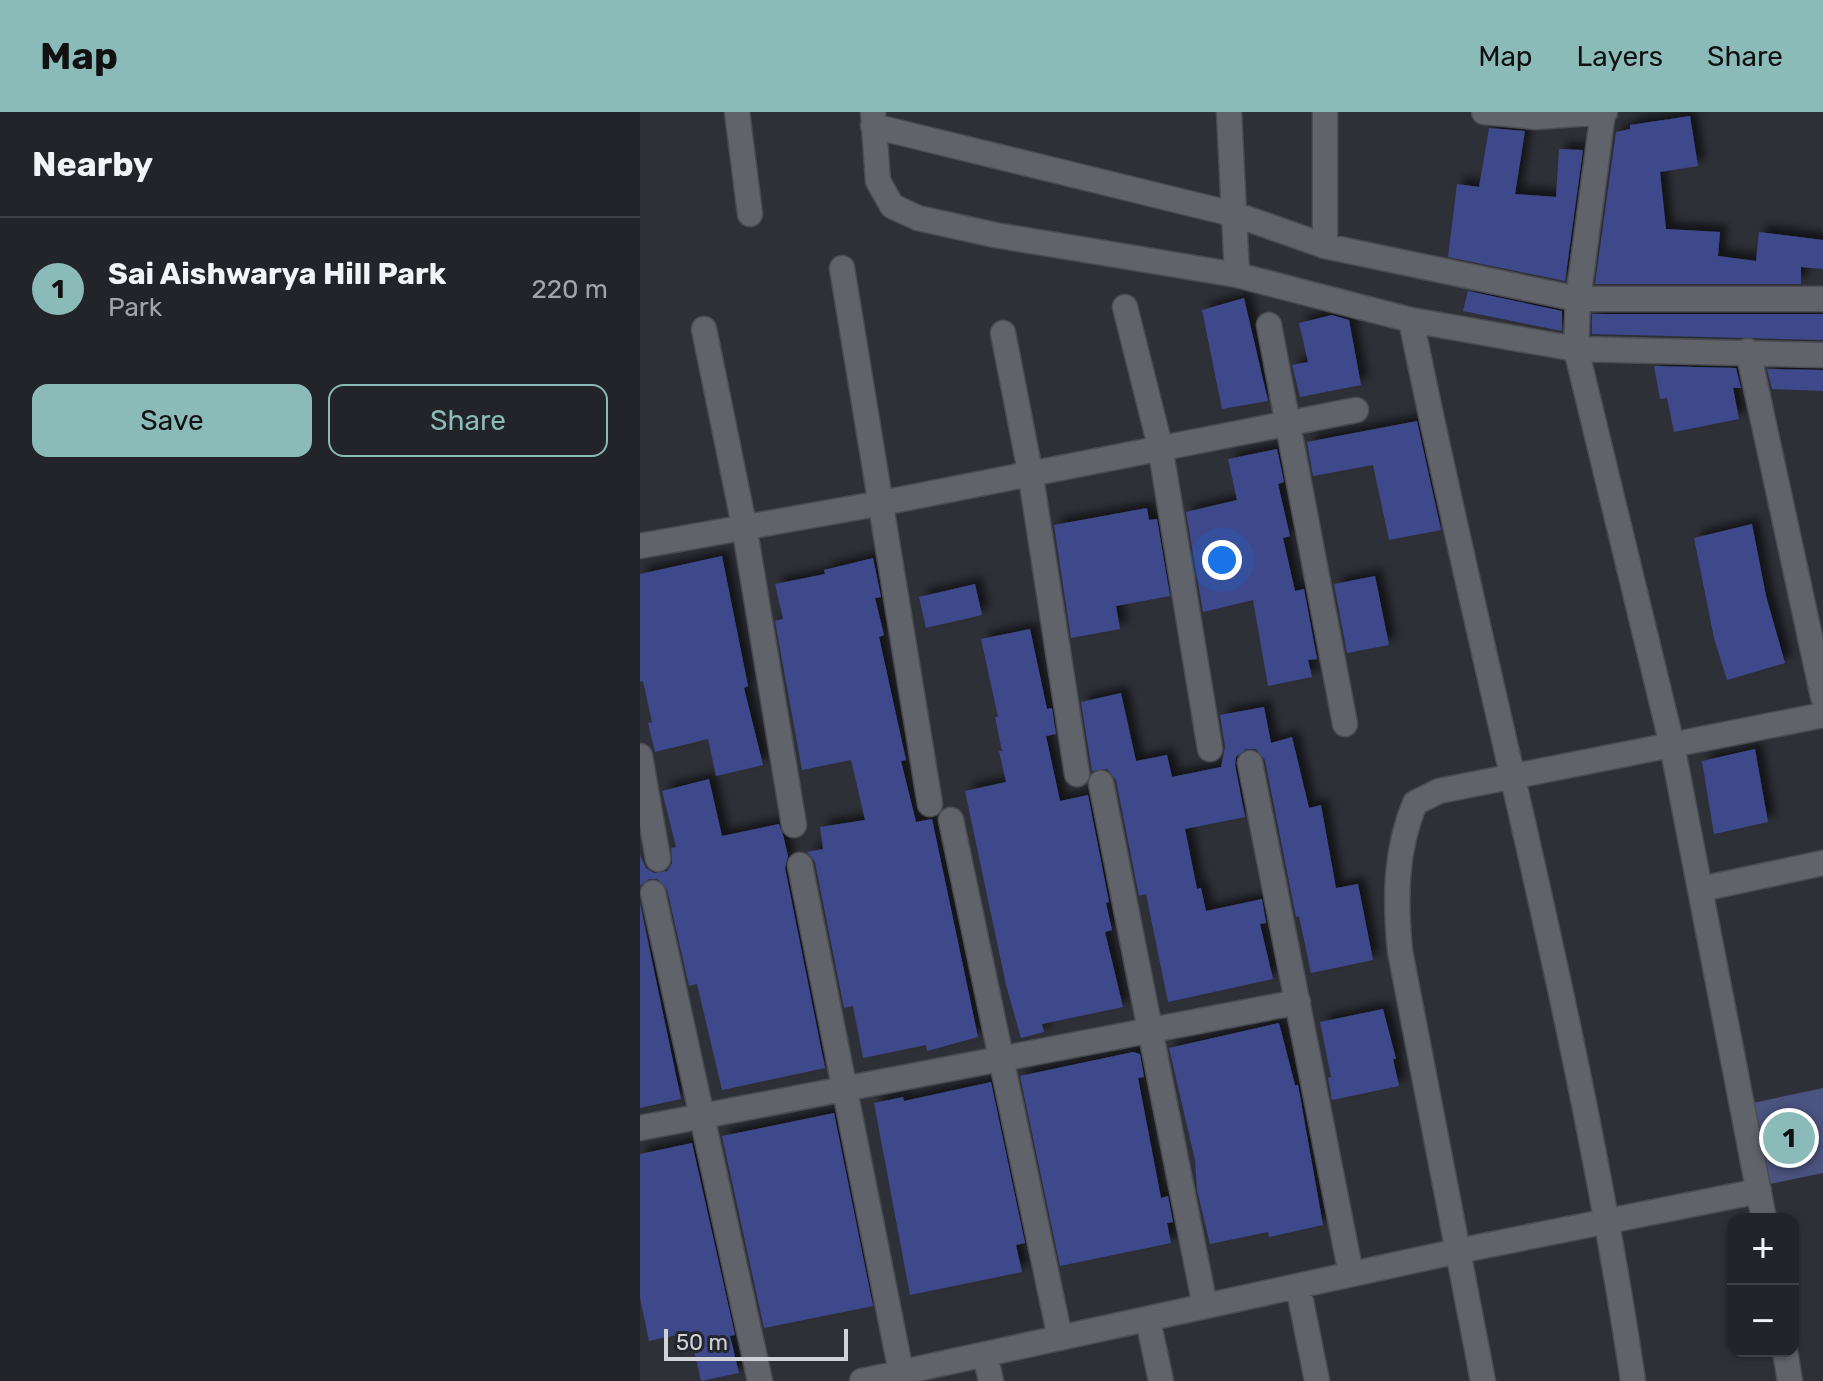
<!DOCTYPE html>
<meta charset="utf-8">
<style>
:root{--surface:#222429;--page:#2e3035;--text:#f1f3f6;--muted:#a2a4a8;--line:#3f4146;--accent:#8bbbb9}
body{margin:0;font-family:Rubik,sans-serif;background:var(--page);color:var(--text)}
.controls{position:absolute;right:24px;bottom:24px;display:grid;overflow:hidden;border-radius:16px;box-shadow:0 2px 6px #0004}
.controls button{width:72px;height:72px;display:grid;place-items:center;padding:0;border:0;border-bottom:2px solid var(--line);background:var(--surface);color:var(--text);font:40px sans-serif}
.scale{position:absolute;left:24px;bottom:20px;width:184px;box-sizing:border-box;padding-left:8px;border:4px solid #d1d2d7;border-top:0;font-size:22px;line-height:28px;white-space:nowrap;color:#d1d2d7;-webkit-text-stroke:6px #24262d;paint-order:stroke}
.you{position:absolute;left:582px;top:448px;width:28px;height:28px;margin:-20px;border:6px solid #fff;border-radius:50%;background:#1a73e8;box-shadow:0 0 0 12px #1a73e833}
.badge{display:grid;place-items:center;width:52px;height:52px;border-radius:50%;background:var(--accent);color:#111;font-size:26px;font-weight:700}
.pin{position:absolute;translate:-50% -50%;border:4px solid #fff;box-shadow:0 2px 8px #0006}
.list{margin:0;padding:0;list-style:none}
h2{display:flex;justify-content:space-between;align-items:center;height:104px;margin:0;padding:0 32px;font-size:34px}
h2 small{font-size:26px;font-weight:400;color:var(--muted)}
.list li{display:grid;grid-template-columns:52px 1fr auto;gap:24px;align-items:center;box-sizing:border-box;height:144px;padding:0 32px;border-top:2px solid var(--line)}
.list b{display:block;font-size:30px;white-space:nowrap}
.list p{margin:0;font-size:26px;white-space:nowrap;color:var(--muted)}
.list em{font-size:26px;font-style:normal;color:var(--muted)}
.actions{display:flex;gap:16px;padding:24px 32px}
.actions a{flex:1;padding:18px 0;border:2px solid var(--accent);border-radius:16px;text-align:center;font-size:28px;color:var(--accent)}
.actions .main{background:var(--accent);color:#111}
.map{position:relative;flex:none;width:1183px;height:1269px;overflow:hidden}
header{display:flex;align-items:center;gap:48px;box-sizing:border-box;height:112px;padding:0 40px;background:var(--accent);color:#111}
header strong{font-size:38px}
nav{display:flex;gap:44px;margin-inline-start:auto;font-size:28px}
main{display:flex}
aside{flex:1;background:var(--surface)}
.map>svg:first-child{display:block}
</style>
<header>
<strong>Map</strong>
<nav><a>Map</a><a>Layers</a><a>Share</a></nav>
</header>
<main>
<aside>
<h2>Nearby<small></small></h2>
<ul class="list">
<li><span class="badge">1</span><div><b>Sai Aishwarya Hill Park</b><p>Park</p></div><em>220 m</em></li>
</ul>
<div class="actions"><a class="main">Save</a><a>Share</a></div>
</aside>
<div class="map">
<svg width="1183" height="1269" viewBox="0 0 1183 1269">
<defs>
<filter id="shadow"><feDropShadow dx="7" dy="-7" stdDeviation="4" flood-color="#0009"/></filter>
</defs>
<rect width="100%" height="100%" fill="#2e3037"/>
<path fill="#4b5380" d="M1183,976v85l-58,12 -17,-81z"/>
<path fill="#3e488b" filter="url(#shadow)" d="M1050,4l8,50 -38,6 6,57 54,3 -2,24 38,5 3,-29 64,8v29l-22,-2v17h-206l21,-152 14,-3v-4z
M849,16l36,3 -10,63 41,3 3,-48 24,1 -18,131 -117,-24 9,-73 22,3z
M828,179l94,20v20l-99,-20z
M604,186l24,103 -46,8 -20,-99z
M952,202h231v26l-231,-6z
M692,203l17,5 12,65 -61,12 -8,-32 16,-3 -9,-39z
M1014,254l82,2 5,20h-8l6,31 -65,13 -7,-34 -7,1z
M1127,257l56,1v21l-51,-2z
M777,309l24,109 -52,10 -16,-75 -60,11 -6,-34z
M637,337l7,33 -6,2 12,52 -7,2 12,53 9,-2 13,70 -9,1 4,17 -44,9 -15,-86 -50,12 -17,-100 51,-12 -9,-41z
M507,396l2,12 8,-1 13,77 -54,10 4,23 -49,9 -17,-113z
M1112,412l14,72 19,67 -58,17 -13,-42 -20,-100z
M82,444l26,130 -4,2 19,77 -47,11 -8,-37 -53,13 -7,-29 4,-1 -9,-41 -3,1v-108z
M233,446l8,39 -6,1 9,37 -5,2 27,123 -5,1 15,61 16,-3 46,218 -51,14 -1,-6 -63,13 -10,-52 -9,2 -29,-146 -8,-10 16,-3 -3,-22 45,-7 -14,-60 -49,10 -27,-149 8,-2 -8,-35 50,-10 -1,-4z
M735,464l14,69 -42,8 -13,-69z
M335,472l7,31 -56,13 -7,-31z
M390,517l17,80 5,-1 4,26 -10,2 14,65 28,-6 21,107 -3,1 6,27 -7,2 18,75 -81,17 2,8 -23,6 -15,-53 -41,-194 41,-9 -7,-31h3l-7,-34h3l-17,-78z
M481,581l15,68 31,-6 5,22 49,-10 4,-20 -5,-32 44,-8 7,36 21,-6 17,71 12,-3 15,83 22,-4 15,76 -62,13 -12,-57 -3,1 -31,-157 -9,-11h-10l-10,8 -1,8 10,52 -60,12 12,60 4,-1 5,23 56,-12 4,24 -6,1 13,55 -105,23 -22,-108 -7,2 -23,-116 -9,-11 -15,2 -11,-69z
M1115,637l13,73 -54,12 -12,-73z
M69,667l13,57 57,-12 4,11 5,21 -3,12 40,200 -103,22 -25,-106 -8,2 -22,-97 -10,-10h-8l-9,7v-31l6,13 8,5 13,-2 5,-8 -1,-15 5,-1 -14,-56z
M0,792l41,195 -41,9z
M743,897l13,50h-3l6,27 -67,14 -4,-22 3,-1 -11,-55z
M639,911l16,62h3l25,140 -54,12 -1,-5 -58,12 -13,-54 -2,-30 -26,-112z
M493,940l7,2 4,23 -6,1 23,120 7,-2 5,26 -6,1 4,20 -111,23 -40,-190z
M351,970l34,161 -9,2 6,27 -112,23 -36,-192 29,-6 1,4z
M194,1001l39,193 -109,22 -42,-192z
M52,1031l43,192 -5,1 9,37 -38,8 -11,-49 -41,9 -9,-43v-144z"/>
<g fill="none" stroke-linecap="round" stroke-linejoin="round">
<g stroke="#4a4c52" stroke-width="27">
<path id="street" d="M97,0l13,102
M233,0l5,69 14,25 26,12 77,17 242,40 174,45 165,29 247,6
M589,0l8,163
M844,0l52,5 69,-5
M963,0l-25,187 -2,50 96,396 92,474
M233,14l364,89 88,31 253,53h245
M685,134v-134
M202,156l88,536
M485,195l35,139 50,303
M771,208c72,354 169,703 222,1061
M629,213l76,399
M64,217l40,196 50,300
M363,221l27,138 47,303
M1108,239l75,346
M0,434l242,-43 474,-93
M0,644l18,103
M610,651l101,511
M461,671l104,523
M311,708l109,518
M160,753l101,507
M1061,777l122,-26
M13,781l107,488
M0,1016l658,-126
M658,1174l19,95
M508,1208l13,61
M1145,1239l5,30
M345,1242l6,27
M222,1269l596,-130 301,-60
M843,1269l-83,-430c-5,-51 -5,-100 15,-148l24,-12 384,-76"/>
</g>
<use href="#street" stroke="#61636b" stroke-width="24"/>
</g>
</svg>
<div class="controls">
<button>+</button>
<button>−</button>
</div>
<div class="scale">50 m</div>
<div class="you"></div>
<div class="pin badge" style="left:1149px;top:1026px">1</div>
</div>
</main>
